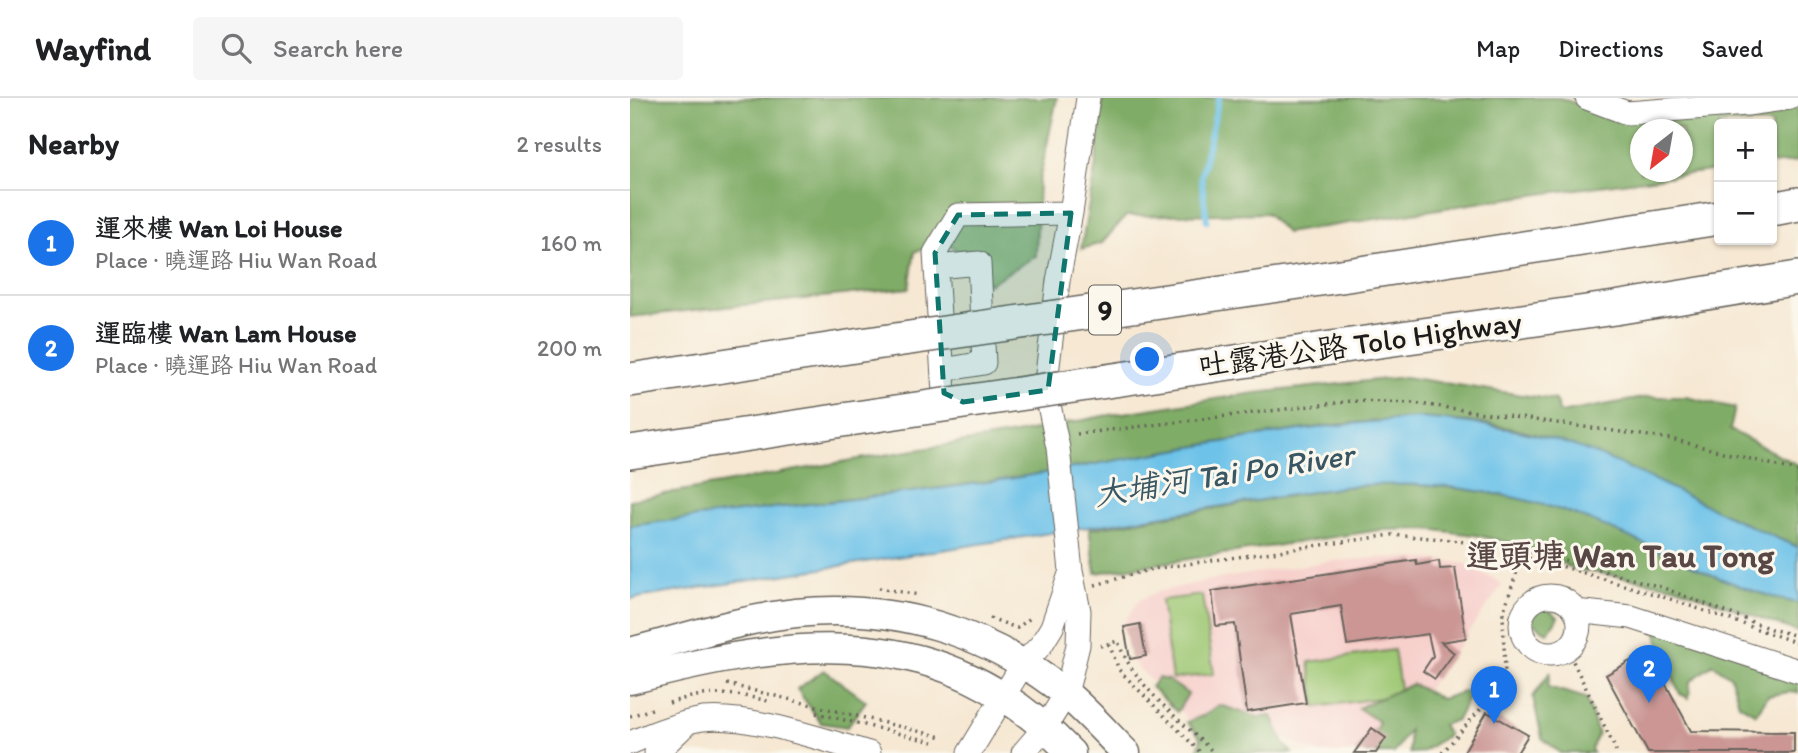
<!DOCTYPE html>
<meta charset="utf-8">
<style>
:root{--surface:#fff;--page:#f6f6f6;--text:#202124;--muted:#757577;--line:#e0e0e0;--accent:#1a73e8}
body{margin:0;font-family:Itim,"LXGW WenKai TC",sans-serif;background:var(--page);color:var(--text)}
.controls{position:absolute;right:21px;top:21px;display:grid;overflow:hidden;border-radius:7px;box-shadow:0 2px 5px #0004}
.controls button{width:63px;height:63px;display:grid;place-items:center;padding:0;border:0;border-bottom:2px solid var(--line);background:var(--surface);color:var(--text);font:35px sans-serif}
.compass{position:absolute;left:1000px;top:21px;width:63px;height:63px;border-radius:50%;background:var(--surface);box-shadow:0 2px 5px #0004;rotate:211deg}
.you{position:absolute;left:518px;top:262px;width:24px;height:24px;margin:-18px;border:5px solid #fff;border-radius:50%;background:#1a73e8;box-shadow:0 0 0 10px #1a73e833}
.badge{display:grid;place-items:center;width:46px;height:46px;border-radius:50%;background:var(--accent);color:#fff;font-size:23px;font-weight:700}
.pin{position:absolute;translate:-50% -58px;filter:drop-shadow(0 2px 4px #0008)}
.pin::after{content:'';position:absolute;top:37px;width:24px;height:21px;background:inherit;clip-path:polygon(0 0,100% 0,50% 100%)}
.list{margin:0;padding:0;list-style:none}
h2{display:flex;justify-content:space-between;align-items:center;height:91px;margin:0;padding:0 28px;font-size:30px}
h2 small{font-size:23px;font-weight:400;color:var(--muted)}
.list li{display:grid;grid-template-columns:46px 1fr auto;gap:21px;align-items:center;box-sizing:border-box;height:105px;padding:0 28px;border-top:2px solid var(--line)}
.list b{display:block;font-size:26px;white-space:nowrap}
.list p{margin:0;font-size:23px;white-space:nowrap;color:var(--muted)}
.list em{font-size:23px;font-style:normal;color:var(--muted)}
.icon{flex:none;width:38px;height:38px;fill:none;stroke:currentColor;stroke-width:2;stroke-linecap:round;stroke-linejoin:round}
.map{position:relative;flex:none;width:1168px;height:655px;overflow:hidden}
header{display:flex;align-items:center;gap:42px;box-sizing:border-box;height:98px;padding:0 35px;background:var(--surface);border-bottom:2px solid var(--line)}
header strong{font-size:33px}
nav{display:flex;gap:38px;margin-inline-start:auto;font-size:24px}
.search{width:490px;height:63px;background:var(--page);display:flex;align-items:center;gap:18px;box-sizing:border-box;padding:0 24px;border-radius:7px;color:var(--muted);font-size:26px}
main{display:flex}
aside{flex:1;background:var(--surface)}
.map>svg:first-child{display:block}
</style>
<header>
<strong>Wayfind</strong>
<div class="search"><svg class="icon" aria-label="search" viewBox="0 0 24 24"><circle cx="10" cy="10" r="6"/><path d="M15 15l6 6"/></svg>Search here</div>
<nav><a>Map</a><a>Directions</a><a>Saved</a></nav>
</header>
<main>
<aside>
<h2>Nearby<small>2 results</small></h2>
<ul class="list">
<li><span class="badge">1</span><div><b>運來樓 Wan Loi House</b><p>Place · 曉運路 Hiu Wan Road</p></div><em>160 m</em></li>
<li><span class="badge">2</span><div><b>運臨樓 Wan Lam House</b><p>Place · 曉運路 Hiu Wan Road</p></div><em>200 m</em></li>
</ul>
</aside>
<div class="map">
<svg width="1168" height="655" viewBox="0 0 1168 655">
<rect width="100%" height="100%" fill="#fbf7ec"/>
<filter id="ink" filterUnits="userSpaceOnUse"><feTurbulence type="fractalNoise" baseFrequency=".0143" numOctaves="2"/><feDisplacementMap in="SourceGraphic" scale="14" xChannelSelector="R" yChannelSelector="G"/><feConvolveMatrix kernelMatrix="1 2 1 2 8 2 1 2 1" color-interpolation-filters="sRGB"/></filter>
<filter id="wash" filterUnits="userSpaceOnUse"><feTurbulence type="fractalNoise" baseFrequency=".00686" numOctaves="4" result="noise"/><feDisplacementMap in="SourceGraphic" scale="28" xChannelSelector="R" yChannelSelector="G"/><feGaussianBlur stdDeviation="1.57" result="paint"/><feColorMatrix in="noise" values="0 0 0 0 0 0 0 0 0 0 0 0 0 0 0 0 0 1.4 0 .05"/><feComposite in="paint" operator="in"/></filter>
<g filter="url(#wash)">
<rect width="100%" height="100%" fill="#f6e8d3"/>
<path fill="#f7d0cc" d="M764,459l48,3 24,4 37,20 -121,169h-63l-77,-32 -29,24 -82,-85 -9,-34 16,-25 19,-9 54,-12 120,-19z"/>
<path fill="#9fc874" stroke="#5e7248" stroke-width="2" d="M572,497l12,79 -42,5 -11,-79z
M764,552l7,45 -85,12 -7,-45z"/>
<path fill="#7fac66" stroke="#4e6441" stroke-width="2" fill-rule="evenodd" d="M5,0h422l-18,84 -3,74 -47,28 -38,-39 -36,6 -6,37 -279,29v-215z
M473,0h457l60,20 178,-15v58l-26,3v-40h-53v46l-223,30 -210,33 -19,-20 -141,3 -24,27 -21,6 15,-86zM1010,32h42v42h-42z
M775,279l150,23 5,13 88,-16h38l49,11 -5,22 68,35v82c-95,-38 -182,-95 -284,-118 -87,-19 -175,-6 -263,8 -81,13 -162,29 -244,42 -125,19 -251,29 -377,47v-26l223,-40 162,-26 88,-18 152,-23z
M751,386c74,0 150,12 219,40 62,26 133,66 198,79v29l-124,-46 -100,-17 -49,-23 -50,-11 -49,-6 -46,1 -284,43 -7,-44 254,-42z
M900,496l28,23 -10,16 -16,-11 -10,-20z
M1060,520l29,26 79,27v22l-9,-1 -21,4 -12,18 -17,-10 -8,-27 -18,-13 -23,18 -1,16 -9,-4 -19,-45 -5,-19z
M194,572l42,31 -19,26 -26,-4 -24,-34z
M920,574l-2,15 38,11 12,36 -7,15 2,4h-33l-18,-15 -9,-41z
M528,580l10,2 20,14 -11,18 -26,-25z
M782,586l29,15 32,-10 -16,31 -15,5 6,10 -26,17 -13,1v-23l-15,23h-28l13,-31 -21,-14z
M589,607l39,12 14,-1 12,28 8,9h-95l4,-15 -14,-16 18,-7z"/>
<path fill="#6dc2e9" stroke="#446f82" stroke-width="2" d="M791,320c61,5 121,14 178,37 68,28 131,65 199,92v56c-66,-13 -135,-53 -199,-79 -80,-33 -170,-45 -256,-37l-713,112v-73c126,-18 253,-28 378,-47 138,-22 274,-53 413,-61z"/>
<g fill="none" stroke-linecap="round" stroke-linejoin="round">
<path stroke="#6dc2e9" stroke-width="6" d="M577,123l-6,-44 18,-79"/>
</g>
<g id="blocks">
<path fill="#cb9694" d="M786,462l1,5 22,-4 1,8 15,-1 11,70 -25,4 13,11 -19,26 -12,-8 10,-15 -5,-22 -81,11 -6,-39 -50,8 15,89 -59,9 -12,-88 -19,2 -4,-35z
M510,526l6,32 -16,3 -6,-32z
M1018,553l43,80 103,1v21h-146l-42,-78z
M857,614l41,23 -11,18h-54z
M742,630l14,10 -10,15h-22z"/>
</g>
</g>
<g filter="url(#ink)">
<use href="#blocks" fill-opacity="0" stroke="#68635c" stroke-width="2"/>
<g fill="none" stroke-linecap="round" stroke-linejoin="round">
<g stroke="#68635c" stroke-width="25">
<path id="minor" d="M957,0l40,15 120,-9 43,-6
M306,169l43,-4 5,100 -41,7
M336,306l-22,-11 -9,-140 23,-38 113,-2
M891 527a29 29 0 1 1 58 0a29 29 0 1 1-58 0Z
M945,513l56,6 167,54
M0,645c23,-10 48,-20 73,-24 45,-5 121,21 166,34
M26,655l28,-27
M339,655l54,-89 18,-19 11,-18 19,-56
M393,655l23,-27 20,-32 12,-49 1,-34 -8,-40 -13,-123 -9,-43 -2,-31 11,-93 13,-68 17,-115"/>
</g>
<g stroke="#68635c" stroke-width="31">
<path id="major" d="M0,554c55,-14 110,-33 166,-39 99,-10 191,18 269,80 22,18 41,40 61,60
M0,582c165,-43 312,-62 441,73"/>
</g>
<g stroke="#68635c" stroke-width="36">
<path id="highway" d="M1142,111l26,-5
M711,178l378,-58
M728,246l257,-36 183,-30
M0,282l238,-36
M0,354l246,-37"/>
</g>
<path stroke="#68635c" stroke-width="3.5" stroke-dasharray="2 5" stroke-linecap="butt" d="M447,336l276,-33 60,2 258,36 127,32
M892,459l29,6 119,36 128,44
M465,487l57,-16 240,-34 52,4 95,14 122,34 110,42 27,7
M249,490l40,7
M873,515l17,8
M360,520l27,10 16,-12
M479,546l10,26 82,83
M470,548l18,-5c14,43 64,80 96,112
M937,551l49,101 -1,3
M97,586l215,53
M39,605c36,-12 62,-11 99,-2
M186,615l117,29
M0,618l25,-8
M812,655l43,-49 20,-28 -2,-63 21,-62"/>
<use href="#minor" stroke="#fff" stroke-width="23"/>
<use href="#major" stroke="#fff" stroke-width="28"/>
<use href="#highway" stroke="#fff" stroke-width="33"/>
<g stroke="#68635c" stroke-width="36" stroke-linecap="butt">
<path id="highway-bridge" d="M238,246l473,-68
M246,317l482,-71"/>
</g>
<use href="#highway-bridge" stroke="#fff" stroke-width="33"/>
</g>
</g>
<path fill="#0f766e" fill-opacity="0.2" stroke="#0f766e" stroke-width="5" stroke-dasharray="14 9" stroke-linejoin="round" d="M441,115l-23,177 -85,12 -19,-9 -9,-140 23,-38z"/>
<g text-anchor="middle" stroke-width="6" stroke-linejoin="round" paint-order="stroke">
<rect fill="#fbf7ec" stroke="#5f5e5a" stroke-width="2" x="459" y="187.5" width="32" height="49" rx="5"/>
<g font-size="28" font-weight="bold" fill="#1c1c1c">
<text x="475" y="222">9</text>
</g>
<g font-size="30" fill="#1c1c1c" stroke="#fbf7ec">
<text transform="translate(730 246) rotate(-8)" y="10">吐露港公路 Tolo Highway</text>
</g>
<g font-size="32" font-style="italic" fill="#385664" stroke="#fbf7ec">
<text transform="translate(594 376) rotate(-9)" y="11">大埔河 Tai Po River</text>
</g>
<g font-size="33" font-weight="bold" fill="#594746" stroke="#fbf7ec">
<text x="990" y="469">運頭塘 Wan Tau Tong</text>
</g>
</g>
</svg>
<div class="controls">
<button>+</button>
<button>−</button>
</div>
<svg class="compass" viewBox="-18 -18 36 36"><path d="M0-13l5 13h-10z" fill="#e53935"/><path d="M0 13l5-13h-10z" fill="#757577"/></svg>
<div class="you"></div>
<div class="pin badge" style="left:864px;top:626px">1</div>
<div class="pin badge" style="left:1019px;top:605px">2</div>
</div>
</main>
